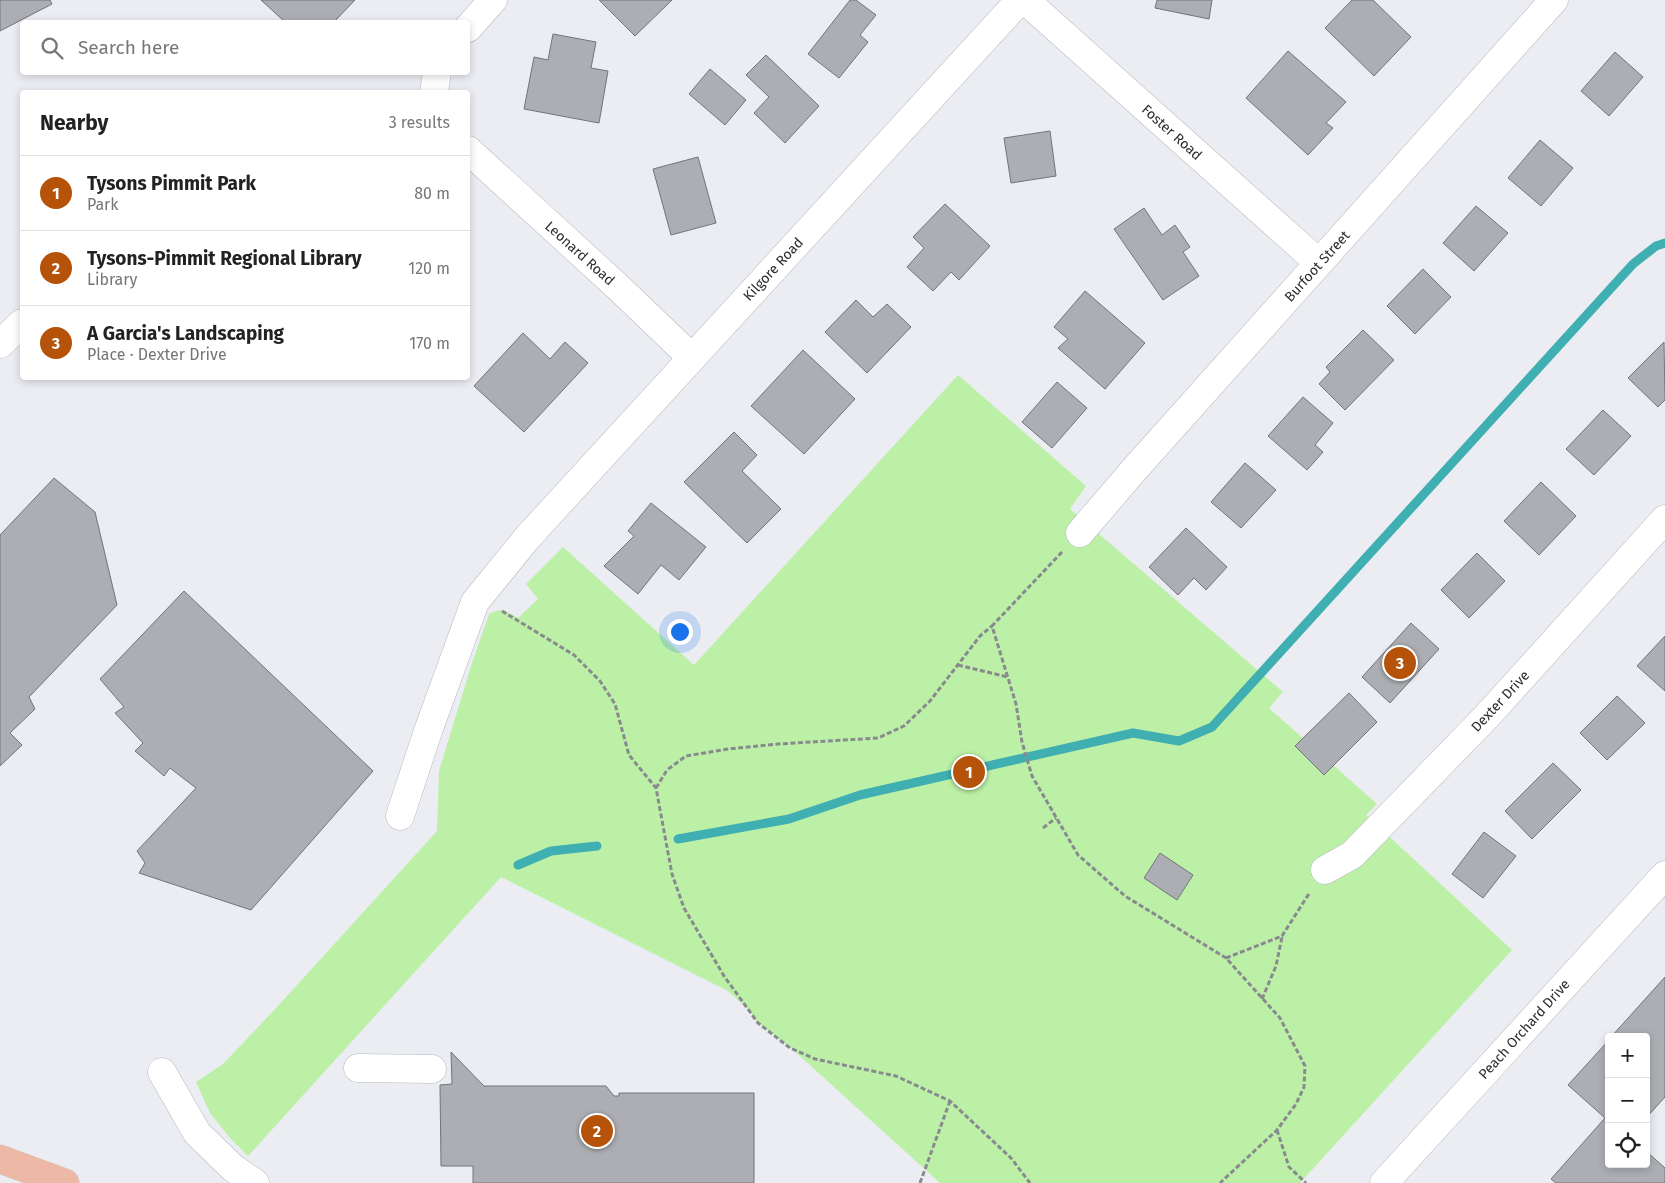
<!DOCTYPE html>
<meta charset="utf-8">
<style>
:root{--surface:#fff;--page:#f2f2f2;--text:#222;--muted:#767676;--line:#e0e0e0;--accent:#b45309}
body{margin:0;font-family:"Fira Sans",sans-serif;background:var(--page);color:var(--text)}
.controls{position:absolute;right:15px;bottom:15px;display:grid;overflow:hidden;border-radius:5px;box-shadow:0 2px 8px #0003}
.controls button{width:45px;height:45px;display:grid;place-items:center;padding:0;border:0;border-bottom:1px solid var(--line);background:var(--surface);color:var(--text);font:25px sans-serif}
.you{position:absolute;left:679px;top:631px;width:18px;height:18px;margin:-12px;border:4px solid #fff;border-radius:50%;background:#1a73e8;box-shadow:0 0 0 8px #1a73e833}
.badge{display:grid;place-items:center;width:32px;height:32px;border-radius:50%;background:var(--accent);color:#fff;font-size:16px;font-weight:700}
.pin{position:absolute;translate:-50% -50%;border:2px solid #fff;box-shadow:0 1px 5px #0006}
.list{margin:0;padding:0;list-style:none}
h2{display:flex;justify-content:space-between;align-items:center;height:65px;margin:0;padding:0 20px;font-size:21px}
h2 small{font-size:16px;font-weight:400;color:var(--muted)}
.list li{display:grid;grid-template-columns:32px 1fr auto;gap:15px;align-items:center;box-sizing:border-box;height:75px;padding:0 20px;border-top:1px solid var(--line)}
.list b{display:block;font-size:19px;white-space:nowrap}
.list p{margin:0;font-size:16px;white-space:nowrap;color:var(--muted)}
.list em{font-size:16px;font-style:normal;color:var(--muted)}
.icon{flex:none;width:28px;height:28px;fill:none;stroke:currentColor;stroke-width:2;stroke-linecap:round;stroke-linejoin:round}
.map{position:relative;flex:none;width:1665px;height:1183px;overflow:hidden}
.search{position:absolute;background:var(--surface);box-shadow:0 2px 8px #0003;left:20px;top:20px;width:450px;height:55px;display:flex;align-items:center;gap:12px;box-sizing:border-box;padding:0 18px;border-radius:5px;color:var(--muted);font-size:19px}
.panel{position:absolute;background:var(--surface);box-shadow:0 2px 8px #0003;left:20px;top:90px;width:450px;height:290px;border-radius:5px}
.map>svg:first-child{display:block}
</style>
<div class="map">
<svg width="1665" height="1183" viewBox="0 0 1665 1183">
<rect width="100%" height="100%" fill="#ebedf3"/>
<path fill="#bdf0a7" d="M958,375l128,111 -16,23 213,183 -14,16 108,96 -11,11 146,135 -212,233h-360l-148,-134 -34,-26 -10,-14 -20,-18 -227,-114 -253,279 -18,-18 -20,-25 -14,-31 27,-18 54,-57 160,-176 2,-60 32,-105 18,-52c14,-7 17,-3 29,4l20,-19 -12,-15 37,-37 131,118z"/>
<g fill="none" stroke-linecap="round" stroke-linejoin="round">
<path stroke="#3fafb1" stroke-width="9" d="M678,839l111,-20 71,-24 273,-62 46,8 33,-14 421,-463 23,-18 9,-3
M518,865l33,-14 46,-5"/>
</g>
<path fill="#acaeb3" stroke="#727479" d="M0,0h50l2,4 -52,27z
M261,0h94l-21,22h-49z
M599,0h73l-37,36z
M850,0h6l20,15 -16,20 8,7 -29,36 -31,-24z
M1157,0h55l-3,19 -54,-11z
M1352,0h21l38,37 -37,39 -49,-48z
M553,34l43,8 -5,26 17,3 -9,52 -75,-14 10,-52 14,3z
M1288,51l58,51 -20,21 7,5 -25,27 -62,-57z
M1615,52l28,25 -34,39 -28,-25z
M766,55l53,51 -34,37 -31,-30 15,-16 -23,-22z
M710,69l36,31 -21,25 -36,-31z
M1050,131l6,45 -45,7 -7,-45z
M1540,140l33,28 -32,38 -33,-28z
M698,157l18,66 -45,12 -18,-66z
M945,204l45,42 -31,34 -8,-8 -18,19 -26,-24 17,-19 -11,-11z
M1476,206l32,27 -34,38 -31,-28z
M1144,208l18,27 13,-10 15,22 -7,5 16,24 -36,24 -49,-71z
M1423,269l28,28 -36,37 -28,-28z
M1085,291l60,52 -40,46 -47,-41 10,-9 -14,-12z
M856,300l17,17 14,-13 24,23 -44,46 -42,-41z
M1363,330l31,30 -49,50 -26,-26 11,-12 -4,-5z
M523,333l27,26 15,-17 23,21 -64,69 -50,-46z
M1664,342l1,58 -7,7 -30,-29z
M803,350l52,49 -51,55 -53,-48z
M1057,382l30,26 -35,40 -30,-26z
M1303,397l30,26 -18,22 8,7 -16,18 -39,-34z
M1603,410l28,26 -37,39 -28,-26z
M734,432l23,23 -15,16 39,38 -34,34 -63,-61z
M1245,463l31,27 -35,38 -30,-26z
M54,478l41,34 22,93 -88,92 6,12 -25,24 12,12 -22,21v-231z
M1541,482l35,34 -37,39 -35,-34z
M651,503l55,44 -27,33 -18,-15 -23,29 -34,-28 30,-30 -6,-5z
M1186,528l41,39 -21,23 -12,-12 -16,17 -29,-28z
M1477,553l28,28 -36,37 -28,-28z
M184,591l189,180 -122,139 -112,-37 6,-10 -8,-12 59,-63 -26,-20 -6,8 -29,-25 8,-8 -28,-30 9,-6 -24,-28z
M1411,623l28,26 -49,54 -28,-26z
M1665,636v55l-28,-25z
M1349,693l28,29 -53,53 -29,-29z
M1617,696l28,27 -38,37 -27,-27z
M1553,763l28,27 -49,49 -27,-28z
M1484,832l32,24 -33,42 -31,-24z
M1160,853l33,22 -16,25 -33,-22z
M1665,977v120l-19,21v-81h-35z
M1609,1040v124h37v-13l19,17v15h-109l-5,-4 54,-61 -37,-33z
M451,1052l33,34h122l8,10h5v-3h135v90h-281v-17h-32l-1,-81 12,-1z"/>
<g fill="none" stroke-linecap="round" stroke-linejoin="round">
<g stroke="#b6b9be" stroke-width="29">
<path id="minor" d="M1025,0l294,263
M468,28l25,-28
M434,92l3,-20
M468,150l151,138 73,70
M0,344l22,-21
M1080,533l53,-62 421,-471
M400,816l28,-85 47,-129 52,-64 493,-538
M1325,870l27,-15 136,-140 177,-196
M358,1068l74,1
M162,1072l35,61 36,35 22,15
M1384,1183l281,-308"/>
</g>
<g stroke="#c8c9c9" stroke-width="29">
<path id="major" d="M0,1159l65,24"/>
</g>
<path stroke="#888a8e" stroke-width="3" stroke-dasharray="5 2.5" stroke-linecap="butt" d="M1062,552l-70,74 24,78 6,38 10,34 46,79 47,41 101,62 54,60 25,48 -1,21 -8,17 -19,26 -57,53
M502,611l72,44 26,26 15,23 14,51 27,33 16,86 12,34 40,68 34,47 32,25 25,11 81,17 54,25 61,57 19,25
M958,665l50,12
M656,788l11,-18 19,-14 42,-7 50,-5 100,-6 26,-12 26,-25 50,-65 12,-10
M1043,828l13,-10
M1226,958l56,-22 28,-44
M1262,999l14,-33 6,-29
M1277,1130l12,37 17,16
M920,1183l30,-82"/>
<use href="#minor" stroke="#fff" stroke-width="28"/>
<use href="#major" stroke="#edb8a6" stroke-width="28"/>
</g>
<g text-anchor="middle" stroke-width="4.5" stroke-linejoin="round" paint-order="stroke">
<g font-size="14" fill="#2c2e30" stroke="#fff">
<text transform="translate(1172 132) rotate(42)" y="5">Foster Road</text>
<text transform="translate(580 253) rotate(42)" y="5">Leonard Road</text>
<text transform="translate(1317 266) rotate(-48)" y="5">Burfoot Street</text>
<text transform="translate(773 269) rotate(-47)" y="5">Kilgore Road</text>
<text transform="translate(1500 701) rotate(-47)" y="5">Dexter Drive</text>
<text transform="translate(1524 1029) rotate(-48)" y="5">Peach Orchard Drive</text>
</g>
</g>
</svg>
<div class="controls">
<button>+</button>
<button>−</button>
<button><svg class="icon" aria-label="locate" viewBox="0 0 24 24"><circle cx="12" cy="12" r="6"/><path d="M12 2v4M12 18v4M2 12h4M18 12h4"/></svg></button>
</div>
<div class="you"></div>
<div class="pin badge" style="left:969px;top:772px">1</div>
<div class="pin badge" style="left:597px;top:1131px">2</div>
<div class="pin badge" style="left:1400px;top:663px">3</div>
<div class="search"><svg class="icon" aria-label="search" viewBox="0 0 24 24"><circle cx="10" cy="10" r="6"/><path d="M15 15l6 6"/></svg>Search here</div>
<section class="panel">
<h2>Nearby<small>3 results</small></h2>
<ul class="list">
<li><span class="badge">1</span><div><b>Tysons Pimmit Park</b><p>Park</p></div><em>80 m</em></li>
<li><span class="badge">2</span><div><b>Tysons-Pimmit Regional Library</b><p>Library</p></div><em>120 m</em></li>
<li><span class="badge">3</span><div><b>A Garcia's Landscaping</b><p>Place · Dexter Drive</p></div><em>170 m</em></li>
</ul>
</section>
</div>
